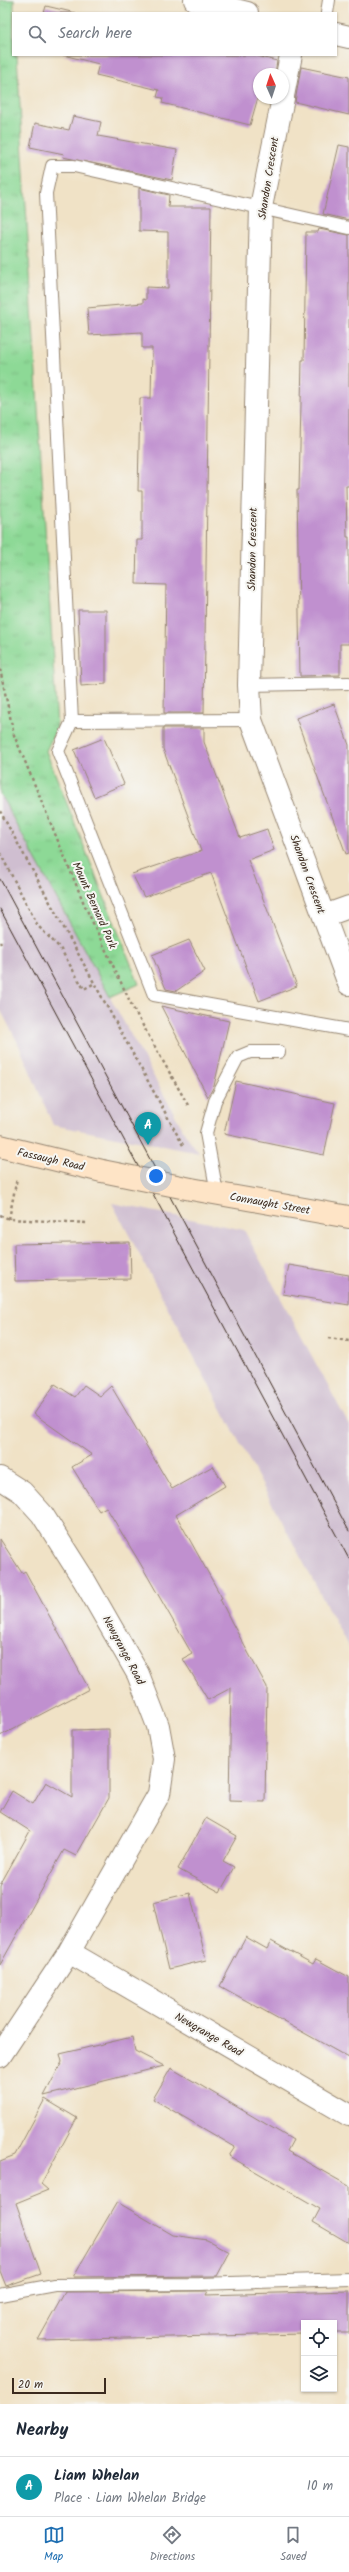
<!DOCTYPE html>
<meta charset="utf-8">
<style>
:root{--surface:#fff;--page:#f2f2f3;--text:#1f2937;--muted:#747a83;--line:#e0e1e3;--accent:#1f6fb2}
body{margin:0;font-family:Kalam,sans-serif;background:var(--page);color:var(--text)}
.controls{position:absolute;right:12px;bottom:12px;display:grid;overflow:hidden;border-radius:0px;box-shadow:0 1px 3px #0004}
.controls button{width:36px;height:36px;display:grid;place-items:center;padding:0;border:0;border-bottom:1px solid var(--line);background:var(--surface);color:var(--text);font:20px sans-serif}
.compass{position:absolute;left:253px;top:68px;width:36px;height:36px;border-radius:50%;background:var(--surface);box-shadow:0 1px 3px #0004;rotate:357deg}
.scale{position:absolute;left:12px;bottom:10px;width:94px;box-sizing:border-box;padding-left:4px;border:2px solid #3b2a1e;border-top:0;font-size:11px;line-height:14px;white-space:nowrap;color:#3b2a1e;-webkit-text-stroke:3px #f6f6f2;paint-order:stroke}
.you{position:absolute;left:156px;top:1176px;width:14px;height:14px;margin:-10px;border:3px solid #fff;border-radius:50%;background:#1a73e8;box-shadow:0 0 0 6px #1a73e833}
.badge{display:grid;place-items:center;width:26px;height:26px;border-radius:50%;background:var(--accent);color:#fff;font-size:13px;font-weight:700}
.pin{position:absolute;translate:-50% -33px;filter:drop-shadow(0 1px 2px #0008)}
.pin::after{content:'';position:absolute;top:21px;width:14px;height:12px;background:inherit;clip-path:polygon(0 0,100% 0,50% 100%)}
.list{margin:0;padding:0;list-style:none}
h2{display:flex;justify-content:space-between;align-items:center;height:52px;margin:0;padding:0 16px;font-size:17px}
h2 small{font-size:13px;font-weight:400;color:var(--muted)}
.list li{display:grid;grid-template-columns:26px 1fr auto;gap:12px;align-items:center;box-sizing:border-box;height:60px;padding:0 16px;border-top:1px solid var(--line)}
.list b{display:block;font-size:15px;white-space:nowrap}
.list p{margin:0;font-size:13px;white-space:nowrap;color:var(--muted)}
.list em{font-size:13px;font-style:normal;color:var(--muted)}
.icon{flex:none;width:22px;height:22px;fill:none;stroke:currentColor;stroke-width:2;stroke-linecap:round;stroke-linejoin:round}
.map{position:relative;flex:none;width:349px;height:2404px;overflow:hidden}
.search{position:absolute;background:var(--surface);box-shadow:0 1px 3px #0004;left:12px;right:12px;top:12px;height:44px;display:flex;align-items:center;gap:10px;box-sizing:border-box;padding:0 14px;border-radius:0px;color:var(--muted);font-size:15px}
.sheet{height:112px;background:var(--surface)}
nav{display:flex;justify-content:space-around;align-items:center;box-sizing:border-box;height:56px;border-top:1px solid var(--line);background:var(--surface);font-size:11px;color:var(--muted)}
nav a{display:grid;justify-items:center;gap:2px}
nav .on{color:var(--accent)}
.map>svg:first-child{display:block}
</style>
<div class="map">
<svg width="349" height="2404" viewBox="0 0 349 2404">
<defs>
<pattern id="park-tufts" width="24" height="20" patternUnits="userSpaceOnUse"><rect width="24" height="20" fill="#8dd996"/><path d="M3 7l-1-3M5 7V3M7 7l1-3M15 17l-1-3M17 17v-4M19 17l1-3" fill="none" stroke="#7bba81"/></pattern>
</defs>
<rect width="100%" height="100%" fill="#f6f6f2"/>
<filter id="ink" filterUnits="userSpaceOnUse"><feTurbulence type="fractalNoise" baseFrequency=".025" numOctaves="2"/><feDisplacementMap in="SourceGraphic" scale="8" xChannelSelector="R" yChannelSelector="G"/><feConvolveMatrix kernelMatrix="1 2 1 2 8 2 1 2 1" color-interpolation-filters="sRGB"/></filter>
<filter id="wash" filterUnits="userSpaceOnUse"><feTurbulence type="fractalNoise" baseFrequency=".012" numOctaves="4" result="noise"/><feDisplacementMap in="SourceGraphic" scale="16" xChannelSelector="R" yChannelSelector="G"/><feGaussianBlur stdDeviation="0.9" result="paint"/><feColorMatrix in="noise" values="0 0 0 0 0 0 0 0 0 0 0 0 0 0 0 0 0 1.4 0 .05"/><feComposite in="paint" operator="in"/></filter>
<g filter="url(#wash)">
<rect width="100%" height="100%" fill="#f0e2c6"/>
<path fill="#cfbed0" d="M0,794l110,203 76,138 13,18 -146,-28 -35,-82 -18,-34z
M112,1203l132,27 105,195v223z"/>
<path fill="url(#park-tufts)" stroke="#64825a" d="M0,0h14l-1,55h4l40,672 -11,24 93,233 -29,13 -110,-203z"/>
<g id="blocks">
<path fill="#c090cf" d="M46,6l30,7h-32z
M63,55h190l24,6 -2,13h-16v20l-9,31 -88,-22 1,-5 -6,-1 2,-7 -63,-15 3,-11z
M301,67l48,10v38l-54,-13z
M73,116l28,6 -3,14 79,14 -5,30 -109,-23 1,-3 -34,-7 5,-24 34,7z
M339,145l10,2v73l-26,-6z
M139,188l30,7 -1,12h43l-7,506h-40l2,-128 -30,-1 1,-44h5v-49h-4l2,-93h11l1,-50h-10v-16l-53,3 -2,-27 56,-5v-4l3,1v-13l22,1v-56l-29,-1z
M319,229l30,6v251h-3l1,51h2v107h-9v31l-40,1 -3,-186h2l3,-130h2l2,-128h12z
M78,610h28v74l-25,2z
M334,704l15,41v108l-3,1 -50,-136z
M163,728h41v14l36,96 27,-9 7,21 -26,10 49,126 -38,15 -48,-128 -67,24 -12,-23 69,-23 -38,-102z
M104,738l20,46 -30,13 -20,-47z
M189,940l16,31 -29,20 -10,-2 -14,-34z
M161,1006l68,15 -15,65 -6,11z
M236,1081l99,22 -11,52 -100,-21z
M130,1242l1,37 -116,2 -1,-37z
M289,1265l60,10v30l-66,-11z
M55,1384l20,13 9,-12 16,11 11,-10 61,103 41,-23 12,20 -49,29 46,83 -2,1 11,22 36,66 -2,115 -36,-1 2,-113 -23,12 -25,-41 9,-5 -52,-91 -34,-56 -7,4 -27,-44 20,-12 -58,-41z
M0,1539l22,34 3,-2 64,118 -89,47z
M109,1729v69l-33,58 -12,-6 -64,115v-80l30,-54 -30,-19 12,-21 21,13 13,-22 26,15v-67z
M206,1818l31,18 -14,25 11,6 -14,25 -42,-23z
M190,1893l16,67 -37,9 -16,-67z
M246,1937l21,12 4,-8 42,23 3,-5 33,18v81l-129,-72z
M132,2037l3,14 29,15 -120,30 18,-34 -2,-8z
M171,2068l122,72 -6,11 62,35v57l-36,-21 7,-13 -91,-53 6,-9 -82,-48z
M45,2099l32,19 -36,66 7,6 -32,13 25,71 -35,12 -6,-15v-110l15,-6z
M117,2202l56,33 34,5 23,12 -13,24 -144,1z
M208,2291l-2,4 143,-4v42h-15v-10h-30v11l-266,6 27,-48z"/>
</g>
</g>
<g filter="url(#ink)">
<use href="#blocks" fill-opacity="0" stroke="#968672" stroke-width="1"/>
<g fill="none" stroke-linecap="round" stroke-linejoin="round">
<g stroke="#968672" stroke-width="14">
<path id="lane" d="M327,13l2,-13
M349,228l-275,-62h-22l-6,27 26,528 -14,30 96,244 195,35
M249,685l100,-2
M72,721l179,-1
M217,1193l-11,-60 9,-32 23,-44 12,-5h29
M0,2295l54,-10 146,-1 149,-5"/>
</g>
<g stroke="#968672" stroke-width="24">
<path id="street" d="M195,0l52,13
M336,34l13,3
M283,96l8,-41
M283,98l-22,109 -12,478 2,35 98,264
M324,916l25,-9
M0,1478l22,14 20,22 42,66 54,94 20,52 6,33 -5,35 -90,158 -69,104
M69,1952l280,163"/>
</g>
<g stroke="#968672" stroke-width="24">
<path id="secondary" d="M0,1146l102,25
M191,1189l158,28"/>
</g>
<path stroke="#968672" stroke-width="2.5" stroke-dasharray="3 3" stroke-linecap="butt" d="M0,669l14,66 71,171 48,102 56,99
M0,811l184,336
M0,853l38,73 22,22 24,41 9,-5
M0,942l1,2
M0,1215l9,4 79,4
M9,1219l8,-41
M328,1338l21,3"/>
<use href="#lane" stroke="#fff" stroke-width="12"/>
<use href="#street" stroke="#fff" stroke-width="22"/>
<use href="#secondary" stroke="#fee4c6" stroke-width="22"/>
<path stroke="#3b2a1e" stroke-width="1" d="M0,879l349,652
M0,909l349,650"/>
<g stroke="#968672" stroke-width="24" stroke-linecap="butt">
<path id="secondary-bridge" d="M102,1171l89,18"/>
</g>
<use href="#secondary-bridge" stroke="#fee4c6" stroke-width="22"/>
</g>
</g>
<g text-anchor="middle" stroke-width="4" stroke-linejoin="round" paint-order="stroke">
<g font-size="11" fill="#3b2a1e" stroke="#f6f6f2">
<text transform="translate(268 178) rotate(-81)" y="4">Shandon Crescent</text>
<text transform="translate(252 549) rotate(-89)" y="4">Shandon Crescent</text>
<text transform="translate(308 874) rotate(70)" y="4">Shandon Crescent</text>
<text transform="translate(95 905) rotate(66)" y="4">Mount Bernard Park</text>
<text transform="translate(51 1159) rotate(13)" y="4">Fassaugh Road</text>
<text transform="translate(270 1203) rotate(10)" y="4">Connaught Street</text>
<text transform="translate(124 1650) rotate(62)" y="4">Newgrange Road</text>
<text transform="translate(209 2034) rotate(30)" y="4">Newgrange Road</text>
</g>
</g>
</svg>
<div class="controls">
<button><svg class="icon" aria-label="locate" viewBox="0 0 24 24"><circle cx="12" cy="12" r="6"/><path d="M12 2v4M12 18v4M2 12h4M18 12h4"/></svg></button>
<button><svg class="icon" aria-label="layers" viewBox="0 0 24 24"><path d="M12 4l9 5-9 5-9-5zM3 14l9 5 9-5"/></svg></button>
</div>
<svg class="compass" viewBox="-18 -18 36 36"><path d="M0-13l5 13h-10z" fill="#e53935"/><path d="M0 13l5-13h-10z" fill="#747a83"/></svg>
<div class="scale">20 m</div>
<div class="you"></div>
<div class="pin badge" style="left:148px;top:1145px;background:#0f9aa8">A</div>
<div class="search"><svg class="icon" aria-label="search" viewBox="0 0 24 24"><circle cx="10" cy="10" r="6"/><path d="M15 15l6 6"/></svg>Search here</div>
</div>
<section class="sheet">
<h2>Nearby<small></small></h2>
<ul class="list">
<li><span class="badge" style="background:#0f9aa8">A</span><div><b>Liam Whelan</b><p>Place · Liam Whelan Bridge</p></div><em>10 m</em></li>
</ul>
</section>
<nav>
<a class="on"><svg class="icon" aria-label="map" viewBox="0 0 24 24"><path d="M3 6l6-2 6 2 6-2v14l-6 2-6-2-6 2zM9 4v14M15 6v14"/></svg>Map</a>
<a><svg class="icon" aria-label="directions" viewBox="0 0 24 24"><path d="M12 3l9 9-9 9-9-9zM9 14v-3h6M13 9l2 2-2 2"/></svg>Directions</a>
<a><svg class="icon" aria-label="saved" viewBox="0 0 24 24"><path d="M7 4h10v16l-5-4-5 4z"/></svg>Saved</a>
</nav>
